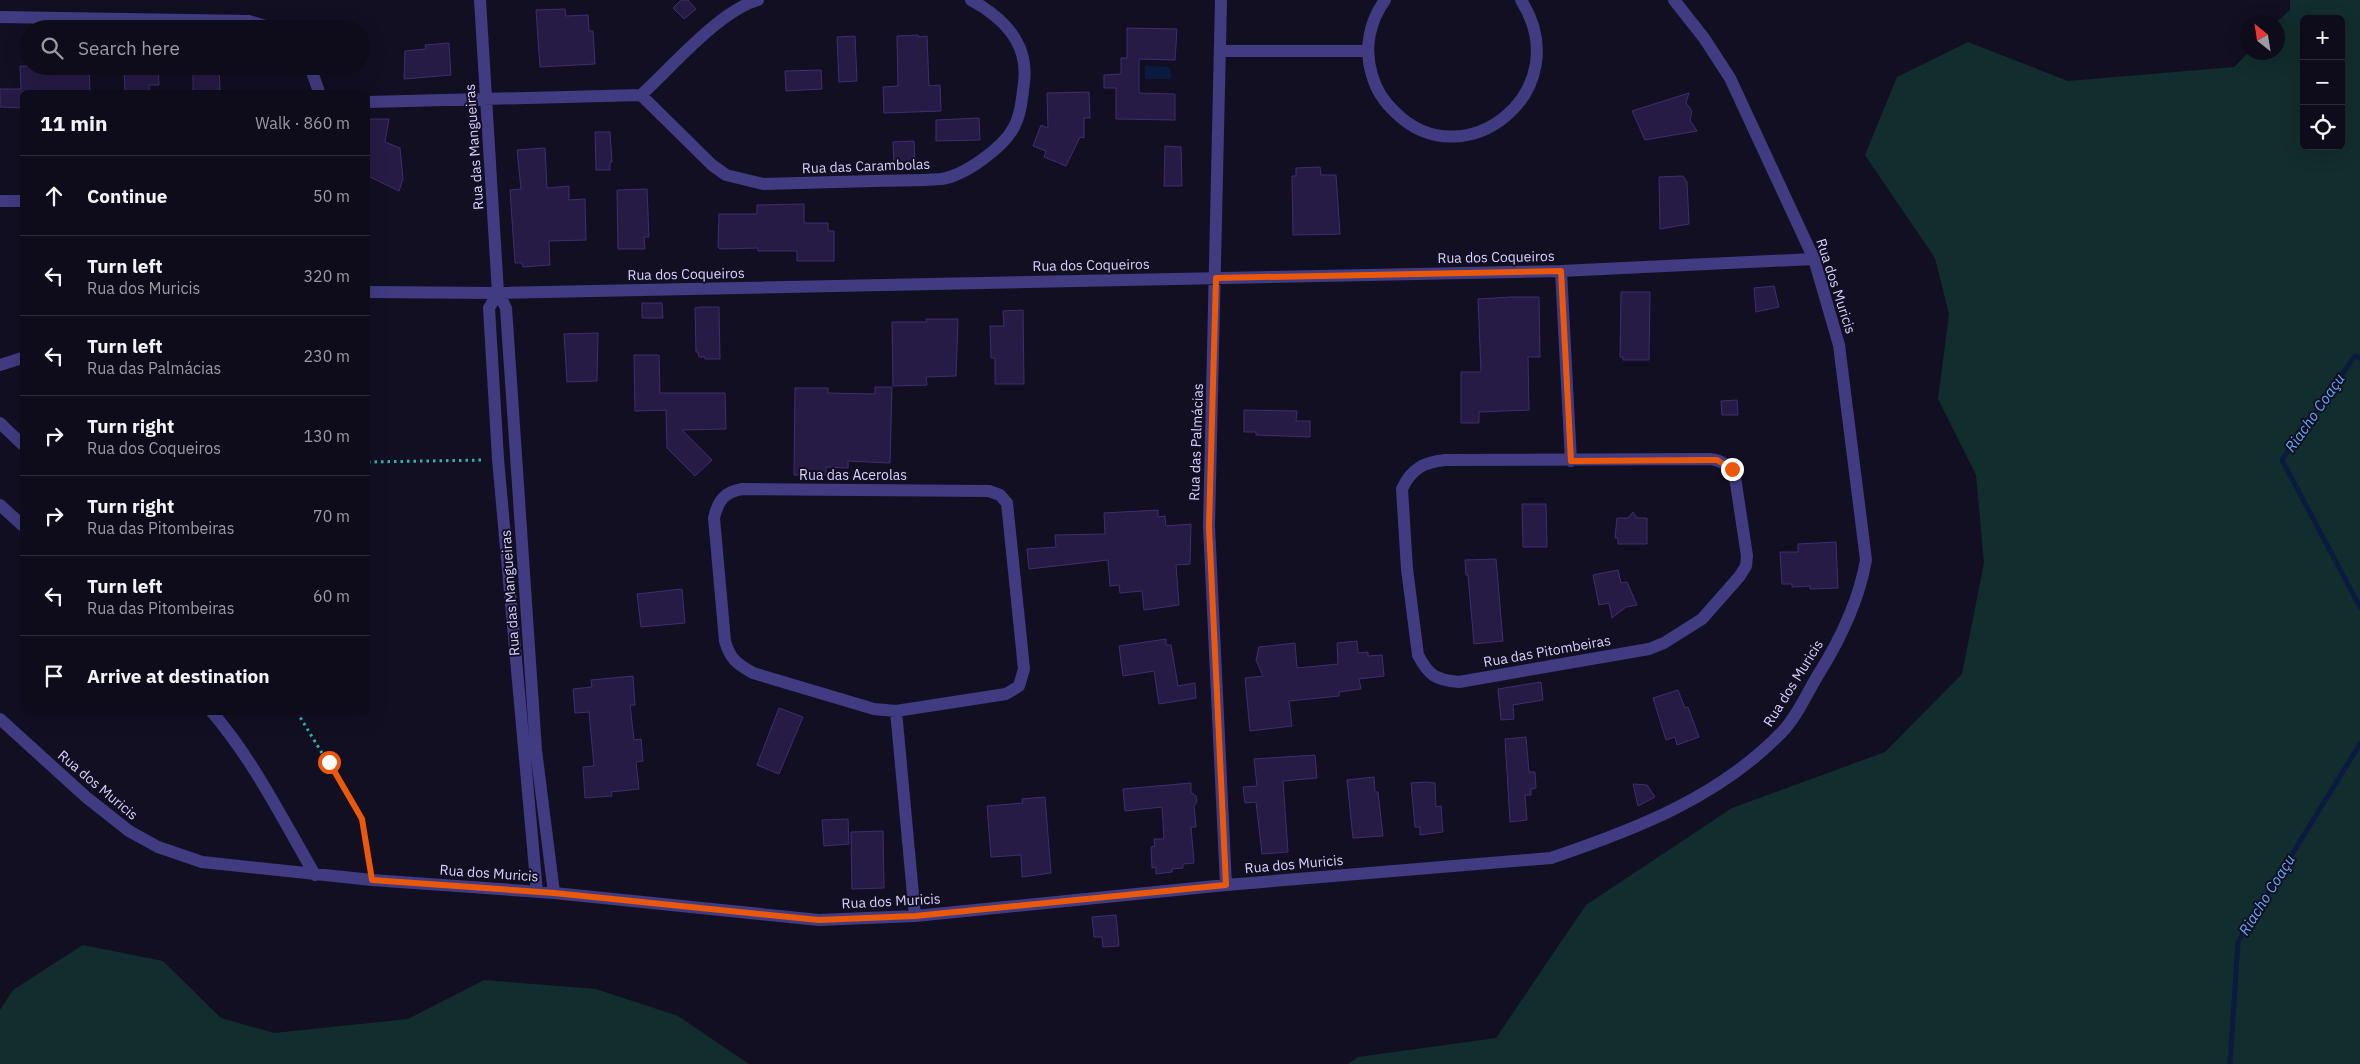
<!DOCTYPE html>
<meta charset="utf-8">
<style>
:root{--surface:#0e0b1a;--page:#1c1927;--text:#f1f3f6;--muted:#9b9ba2;--line:#2e2b39}
body{margin:0;font-family:"IBM Plex Sans",sans-serif;background:var(--page);color:var(--text)}
.controls{position:absolute;right:15px;top:15px;display:grid;overflow:hidden;border-radius:8px;box-shadow:0 5px 20px #0002}
.controls button{width:45px;height:45px;display:grid;place-items:center;padding:0;border:0;border-bottom:1px solid var(--line);background:var(--surface);color:var(--text);font:25px sans-serif}
.compass{position:absolute;left:2240px;top:15px;width:45px;height:45px;border-radius:50%;background:var(--surface);box-shadow:0 5px 20px #0002;rotate:330deg}
.stop{position:absolute;width:15px;height:15px;margin:-11px;border:4px solid #ea580c;border-radius:50%;background:#fff}
.stop.end{background:#ea580c;border-color:#fff;box-shadow:0 1px 5px #0008}
.list{margin:0;padding:0;list-style:none}
h2{display:flex;justify-content:space-between;align-items:center;height:65px;margin:0;padding:0 20px;font-size:21px}
h2 small{font-size:16px;font-weight:400;color:var(--muted)}
.list li{display:grid;grid-template-columns:32px 1fr auto;gap:15px;align-items:center;box-sizing:border-box;height:80px;padding:0 20px;border-top:1px solid var(--line)}
.list b{display:block;font-size:19px;white-space:nowrap}
.list p{margin:0;font-size:16px;white-space:nowrap;color:var(--muted)}
.list em{font-size:16px;font-style:normal;color:var(--muted)}
.icon{flex:none;width:28px;height:28px;fill:none;stroke:currentColor;stroke-width:2;stroke-linecap:round;stroke-linejoin:round}
.map{position:relative;flex:none;width:2360px;height:1064px;overflow:hidden}
.search{position:absolute;background:var(--surface);box-shadow:0 5px 20px #0002;left:20px;top:20px;width:350px;height:55px;display:flex;align-items:center;gap:12px;box-sizing:border-box;padding:0 18px;border-radius:28px;color:var(--muted);font-size:19px}
.panel{position:absolute;background:var(--surface);box-shadow:0 5px 20px #0002;left:20px;top:90px;width:350px;height:625px;border-radius:8px}
.map>svg:first-child{display:block}
</style>
<div class="map">
<svg width="2360" height="1064" viewBox="0 0 2360 1064">
<rect width="100%" height="100%" fill="#130f23"/>
<path fill="#122d2d" fill-rule="evenodd" d="M2290,0h70v1064h-1012l10,-7 138,-19 90,-133 146,-97 153,-56 77,-78 22,-111 -8,-88 -38,-76 11,-85 -14,-56 -70,-103 32,-78 71,-35 100,39 166,-14 14,-14 30,-1 -1,-30 13,-12zM2304,19h37v127h-37z
M83,945l80,16 58,57 53,15 134,-14 76,-39 112,9 82,27 71,48h-749v-54l13,-20z"/>
<path fill="#0b1b40" d="M1145,66l25,1 1,12h-26z"/>
<g fill="none" stroke-linecap="round" stroke-linejoin="round">
<path stroke="#0b1b40" stroke-width="5" d="M2360,358l-5,-2 -73,104 78,147
M2230,1064l8,-122 122,-198"/>
</g>
<path fill="#261b44" stroke="#3e2e70" d="M681,0h7l8,9 -12,10 -11,-11z
M565,9l1,7 22,-1 1,16h4l2,33 -55,3 -4,-57z
M1127,28l50,1 -2,31 -36,-1v34l36,1v26l-59,-1v-31h-12v-13l17,-1v-16h6z
M918,35l1,2 8,-1 2,50 11,-1 1,26 -57,2 -1,-26 15,-1 -1,-50z
M855,36l2,45 -18,1 -2,-45z
M449,43l2,32 -47,4 1,-28 21,-2 -1,-4z
M20,66h69l1,26h-68v16l-22,-1v-18h21z
M127,66h31l1,19h-10v7h-24l-1,-24z
M193,66h26l1,24h-2v2h-25z
M821,70l1,19 -36,2 -1,-20z
M1089,92l1,26h-6v20l-4,-1 -14,29 -22,-9 2,-6 -13,-5 8,-21 7,3 -1,-35z
M1689,93l-3,10 6,8 -2,9 7,11 -52,9 -13,-29z
M979,118l1,22 -44,1v-21z
M368,119h21l-4,23 15,6 3,31 -4,12 -31,-15z
M595,132h15l2,30h-2v8h-14z
M914,141l1,24h-21l-1,-23z
M1165,146l16,1 1,39h-18z
M545,148l2,40 22,-2v14l16,-1 1,41 -37,1 1,24 -27,2 -1,-4h-7l-5,-73 11,-1 -4,-39z
M1320,167l1,8h15l4,59 -47,1 -1,-59h4v-8z
M1683,176l4,6 2,42 -29,5 -1,-52z
M647,189l2,48h-5l1,12h-27l-1,-59z
M804,204v19h24v8h6v30h-37v-10h-39v-3l-38,1 -2,-2 1,-33h38v-9z
M1774,286l5,21 -23,5 -2,-24z
M1621,292h29l-1,68h-26v-3h-3z
M1511,297h28l1,60h-12l1,53 -50,2v11h-18v-51h20l-3,-73z
M642,303h20l1,15h-21z
M699,307h20l1,52h-15v-2h-6l-1,-5h-2l-1,-44z
M1023,310l1,74h-29v-26h-4l-1,-32h14l-1,-15z
M926,319h32l-2,57 -30,1 1,8 -34,1 -1,-64h35z
M598,333l-1,48 -30,1 -3,-48z
M634,355h25l1,38h65l1,36 -44,1 30,30 -17,16 -28,-28 -1,-38 -31,1z
M875,387h17l-2,76 -42,-2v7l-22,-1v8h-32l1,-87h33v5l47,1z
M1737,400l1,15h-16l-1,-14z
M1244,410l53,1 -1,10h14v16l-54,-2v-3h-12z
M1522,504h24l1,43h-24z
M1158,510v7l7,-1 1,10 25,-2 -1,40 -14,1 3,40 -35,5 -2,-19 -22,2 -1,-8 -9,1 -2,-26 -79,9 -2,-20 29,-2 -1,-12 50,-1 -1,-21z
M1633,512l4,6h10v26h-29v-6h-3l2,-20h11z
M1836,542l2,46 -28,1v-3l-18,1v-3h-10l-2,-32h18v-8z
M1496,559l7,82 -29,3 -6,-69h-2l-1,-15z
M1618,570l3,13 6,-1 10,23 -11,2 -14,11 -3,-15 -10,2 -6,-30z
M682,589l3,34 -44,4 -4,-33z
M1166,639v6h5l7,41 17,-3 1,15 -37,6 -5,-33 -31,5 -4,-30z
M1357,641l1,12 10,-1v4l14,-1 2,21 -25,3 2,10 -22,3v4l-50,5 3,25 -42,5 -5,-53 18,-2 -7,-16 3,-13 36,-4 2,25 41,-4 -1,-21z
M633,676l2,29h-5l4,35 7,-1 2,22 -7,1 3,27 -28,3 1,4 -27,2 -2,-31 11,-1 -5,-54 -14,1 -2,-24 19,-2 -1,-7z
M1541,682l2,18 -30,5 1,14 -13,1 -3,-31z
M1678,690l7,18 3,-1 11,30 -22,8 -2,-8 -9,3 -13,-42z
M779,708l24,9 -24,57 -22,-9z
M1526,737l3,35h6l1,16 -5,1v6h-6l2,25 -17,2 -5,-83z
M1315,755l2,23 -34,3 5,71 -26,2 -6,-52 -11,1 -2,-16 14,-1 -3,-27z
M1374,777l1,15h3l5,44 -30,2 -6,-58z
M1426,782l9,1 1,24 5,-1 2,26 -23,3v-8h-5l-4,-44z
M1191,783v9l5,4 1,6 -3,4 2,21h-5l3,36 -11,1v4l-11,1v3l-16,2v-7l-4,1 -1,-21 4,-1 -1,-7h10l-2,-32 -37,4 -2,-22z
M1633,784l14,1 8,12 -17,9z
M1045,797l6,76 -29,4 -1,-22 -30,2 -4,-51 36,-3 -1,-4z
M848,819l1,25 -25,2 -2,-26z
M883,831l1,57 -32,1 -1,-57z
M1116,915l3,31 -16,1 -1,-10h-8l-2,-20z"/>
<g fill="none" stroke-linecap="round" stroke-linejoin="round">
<path stroke="#31b3b2" stroke-width="3" stroke-dasharray="2.5 4" stroke-linecap="butt" d="M368,462l117,-2
M297,712l65,107 7,46"/>
<path stroke="#413b82" stroke-width="12" d="M480,0l18,293 8,15 30,442 18,143
M1221,0l-12,526 17,359
M1385,0c-16,22 -21,49 -13,75 4,15 13,28 24,38 68,67 183,-21 125,-113
M0,17l249,4 26,8
M1220,51h148
M310,66l9,26
M641,95l71,70 14,10 37,9c36,-1 73,-2 110,-3 22,-1 46,0 68,-2 23,-3 62,-31 73,-52 7,-13 8,-29 10,-44 5,-40 -20,-65 -53,-83
M368,102l273,-7c31,-28 78,-84 117,-95
M0,201h22
M1561,271l10,190
M368,292l130,1 1063,-22 253,-12
M498,293l-9,15 9,151 39,433
M0,365l22,-7
M0,423l22,21
M1710,459c11,1 20,7 25,18l12,79 -1,10 -7,11 -37,42 -38,24 -15,6 -190,33c-23,-2 -30,-6 -41,-27l-11,-86 -5,-80c9,-20 22,-27 43,-29z
M0,505l22,20
M896,711l-22,-2 -121,-36c-16,-9 -23,-14 -28,-32l-11,-123c4,-17 10,-26 28,-29l247,2 11,4 7,8 17,166 -5,17 -13,8 -110,17 19,205
M212,712c42,49 71,108 103,163
M0,719l86,78 43,34 29,16 44,15 170,18 182,13 265,27 96,-4 311,-31 325,-27c83,-28 169,-61 231,-126 15,-15 25,-39 36,-57 22,-35 41,-75 48,-115l-27,-215 -25,-86 -84,-181 -26,-40 -30,-38"/>
</g>
<g fill="none" stroke-linecap="round" stroke-linejoin="round">
<path stroke="#ea580c" stroke-width="6" d="M329,762l33,57 10,61 182,13 265,27 96,-4 311,-31 -17,-359 7,-248 345,-7 10,190 139,-1h7l15,9"/>
</g>
<g text-anchor="middle" stroke-width="4" stroke-linejoin="round" paint-order="stroke">
<g font-size="14" fill="#d9d2fe" stroke="#130f23">
<text transform="translate(474 147) rotate(-94)" y="5">Rua das Mangueiras</text>
<text transform="translate(866 166) rotate(-2)" y="5">Rua das Carambolas</text>
<text transform="translate(1496 257) rotate(-1)" y="5">Rua dos Coqueiros</text>
<text transform="translate(1091 265) rotate(-1)" y="5">Rua dos Coqueiros</text>
<text transform="translate(686 274) rotate(-1)" y="5">Rua dos Coqueiros</text>
<text transform="translate(1836 286) rotate(72)" y="5">Rua dos Muricis</text>
<text transform="translate(1196 442) rotate(-88)" y="5">Rua das Palmácias</text>
<text x="853" y="480">Rua das Acerolas</text>
<text transform="translate(510 593) rotate(-94)" y="5">Rua das Mangueiras</text>
<text transform="translate(1547 651) rotate(-10)" y="5">Rua das Pitombeiras</text>
<text transform="translate(1793 683) rotate(-58)" y="5">Rua dos Muricis</text>
<text transform="translate(98 785) rotate(40)" y="5">Rua dos Muricis</text>
<text transform="translate(1294 864) rotate(-5)" y="5">Rua dos Muricis</text>
<text transform="translate(489 873) rotate(4)" y="5">Rua dos Muricis</text>
<text transform="translate(891 901) rotate(-3)" y="5">Rua dos Muricis</text>
</g>
<g font-size="15" font-style="italic" fill="#62acfc" stroke="#130f23">
<text transform="translate(2315 413) rotate(-55)" y="5">Riacho Coaçu</text>
<text transform="translate(2267 895) rotate(-58)" y="5">Riacho Coaçu</text>
</g>
</g>
</svg>
<div class="controls">
<button>+</button>
<button>−</button>
<button><svg class="icon" aria-label="locate" viewBox="0 0 24 24"><circle cx="12" cy="12" r="6"/><path d="M12 2v4M12 18v4M2 12h4M18 12h4"/></svg></button>
</div>
<svg class="compass" viewBox="-18 -18 36 36"><path d="M0-13l5 13h-10z" fill="#e53935"/><path d="M0 13l5-13h-10z" fill="#9b9ba2"/></svg>
<div class="stop" style="left:329px;top:762px"></div>
<div class="stop end" style="left:1732px;top:469px"></div>
<div class="search"><svg class="icon" aria-label="search" viewBox="0 0 24 24"><circle cx="10" cy="10" r="6"/><path d="M15 15l6 6"/></svg>Search here</div>
<section class="panel">
<h2>11 min<small>Walk · 860 m</small></h2>
<ul class="list">
<li><svg class="icon" aria-label="ahead" viewBox="0 0 24 24"><path d="M12 20V5M6 11l6-6 6 6"/></svg><div><b>Continue</b></div><em>50 m</em></li>
<li><svg class="icon" aria-label="left" viewBox="0 0 24 24"><path d="M17 20v-9H6M10 6l-5 5 5 5"/></svg><div><b>Turn left</b><p>Rua dos Muricis</p></div><em>320 m</em></li>
<li><svg class="icon" aria-label="left" viewBox="0 0 24 24"><path d="M17 20v-9H6M10 6l-5 5 5 5"/></svg><div><b>Turn left</b><p>Rua das Palmácias</p></div><em>230 m</em></li>
<li><svg class="icon" aria-label="right" viewBox="0 0 24 24"><path d="M7 20v-9h11M14 6l5 5-5 5"/></svg><div><b>Turn right</b><p>Rua dos Coqueiros</p></div><em>130 m</em></li>
<li><svg class="icon" aria-label="right" viewBox="0 0 24 24"><path d="M7 20v-9h11M14 6l5 5-5 5"/></svg><div><b>Turn right</b><p>Rua das Pitombeiras</p></div><em>70 m</em></li>
<li><svg class="icon" aria-label="left" viewBox="0 0 24 24"><path d="M17 20v-9H6M10 6l-5 5 5 5"/></svg><div><b>Turn left</b><p>Rua das Pitombeiras</p></div><em>60 m</em></li>
<li><svg class="icon" aria-label="arrive" viewBox="0 0 24 24"><path d="M6 21V4h12l-3 4 3 4H6"/></svg><div><b>Arrive at destination</b></div></li>
</ul>
</section>
</div>
